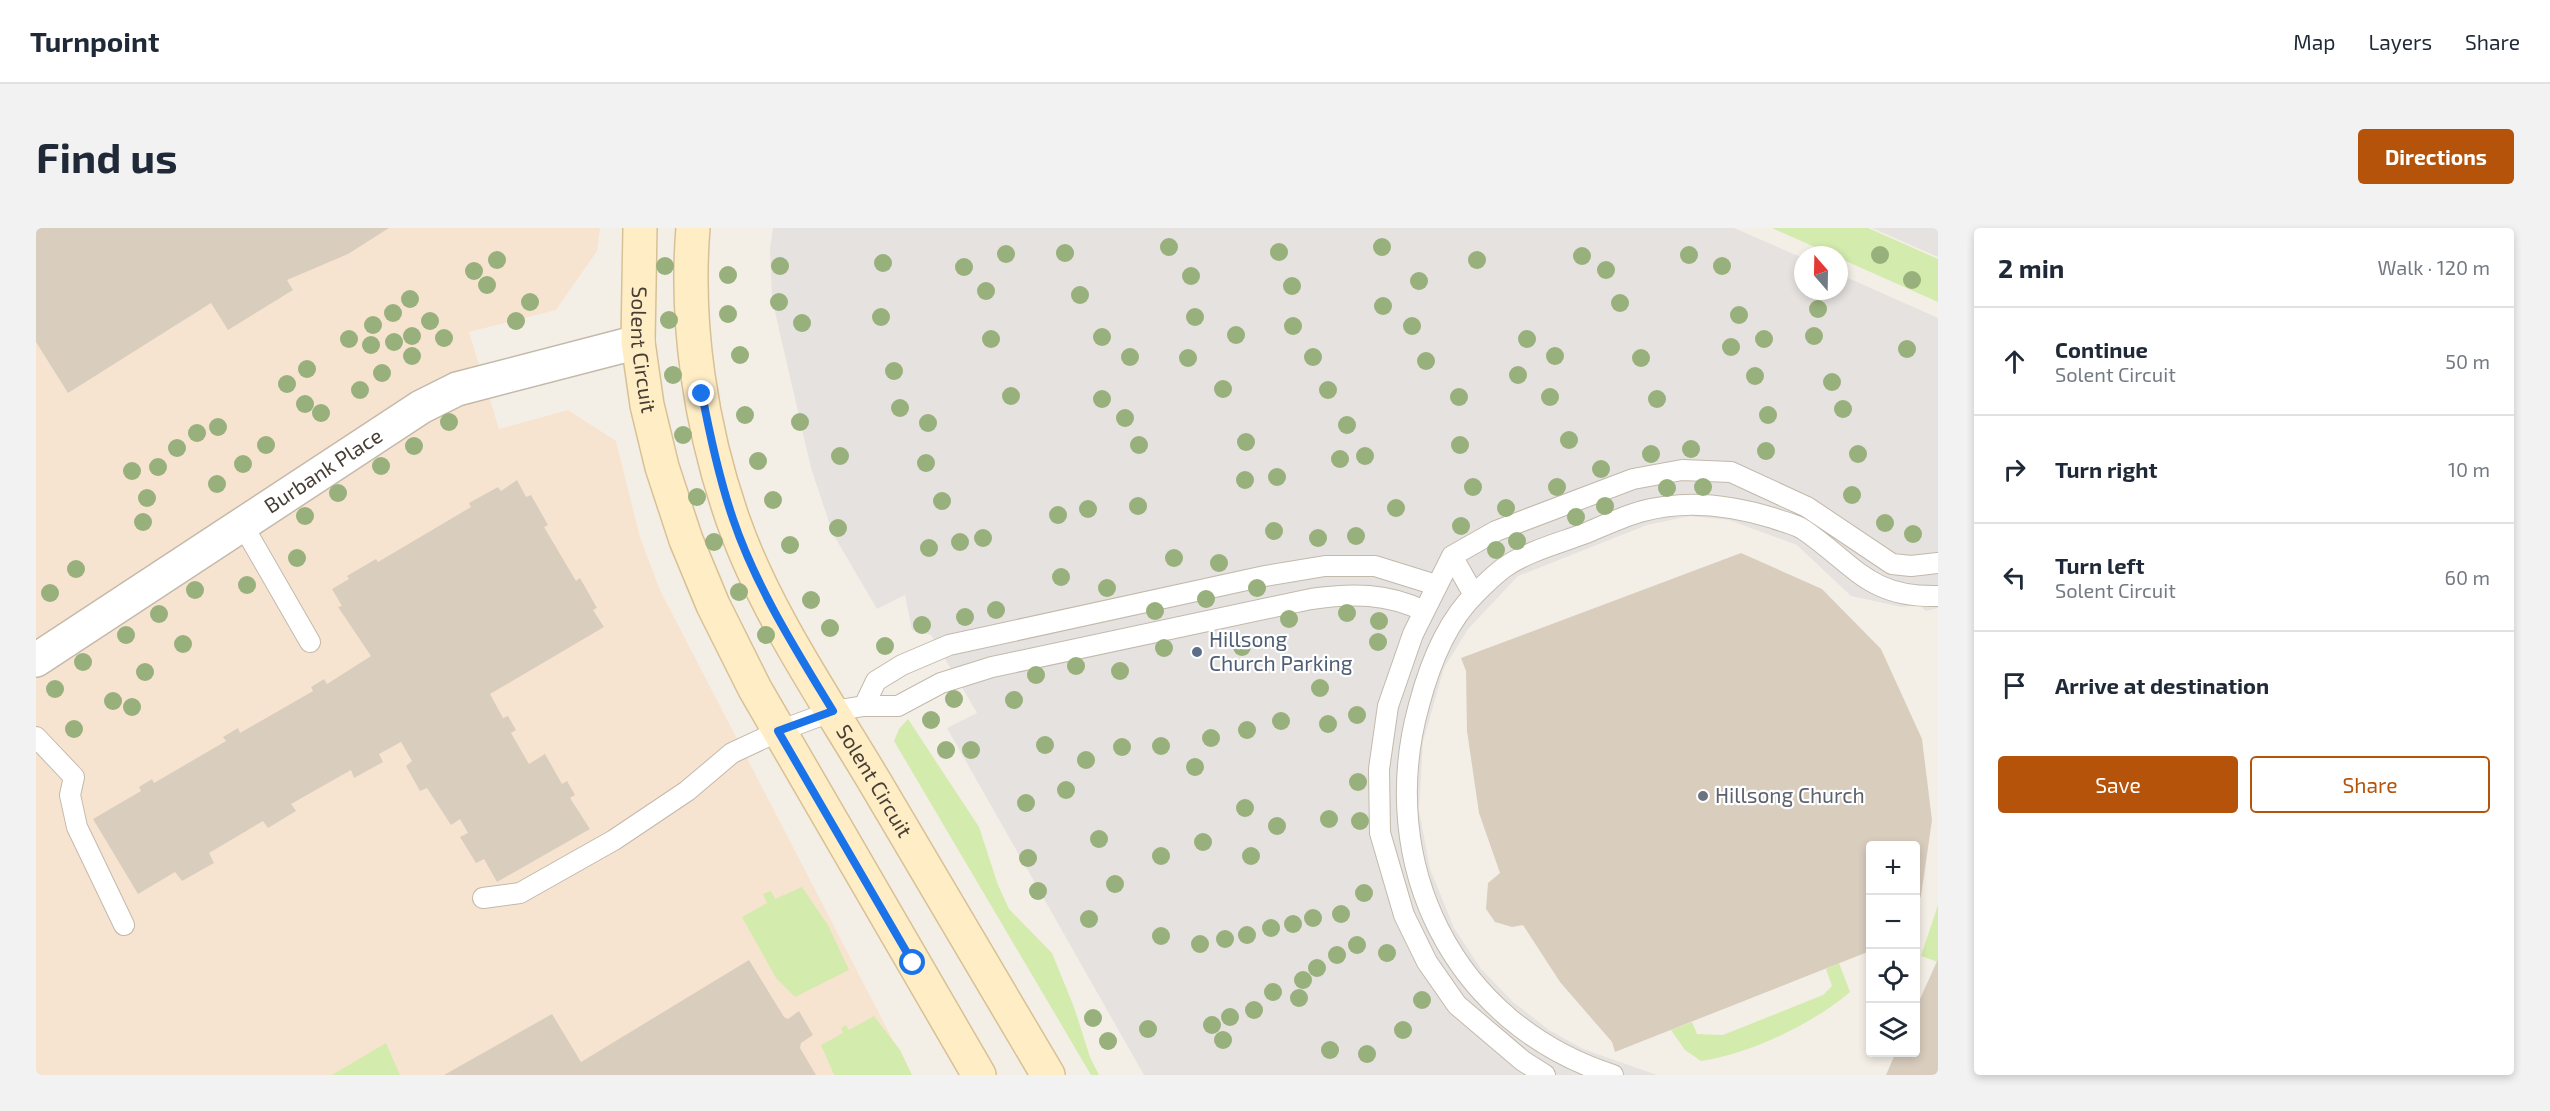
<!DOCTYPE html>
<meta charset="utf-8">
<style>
:root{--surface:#fff;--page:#f2f2f3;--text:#1f2937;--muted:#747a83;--line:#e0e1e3;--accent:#b45309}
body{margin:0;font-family:"Exo 2",sans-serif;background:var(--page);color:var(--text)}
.controls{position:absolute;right:18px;bottom:18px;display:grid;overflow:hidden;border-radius:6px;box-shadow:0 3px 9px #0003}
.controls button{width:54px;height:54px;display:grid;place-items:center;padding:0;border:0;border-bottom:2px solid var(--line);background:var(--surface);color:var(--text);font:30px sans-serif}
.compass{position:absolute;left:1758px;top:18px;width:54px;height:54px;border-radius:50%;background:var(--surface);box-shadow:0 3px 9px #0003;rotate:340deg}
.stop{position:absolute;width:18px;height:18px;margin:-14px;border:4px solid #1a73e8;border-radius:50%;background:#fff}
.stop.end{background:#1a73e8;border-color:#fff;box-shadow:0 2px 6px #0008}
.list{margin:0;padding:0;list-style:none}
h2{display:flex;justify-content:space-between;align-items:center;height:78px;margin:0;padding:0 24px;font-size:26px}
h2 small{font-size:20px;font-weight:400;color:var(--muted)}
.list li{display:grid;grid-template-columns:39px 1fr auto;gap:18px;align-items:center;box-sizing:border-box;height:108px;padding:0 24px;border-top:2px solid var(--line)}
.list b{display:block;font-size:22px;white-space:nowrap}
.list p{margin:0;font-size:20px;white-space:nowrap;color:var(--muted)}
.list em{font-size:20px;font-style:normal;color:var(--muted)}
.actions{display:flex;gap:12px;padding:18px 24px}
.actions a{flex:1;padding:14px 0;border:2px solid var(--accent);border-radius:6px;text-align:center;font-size:21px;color:var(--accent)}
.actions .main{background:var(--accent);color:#fff}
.icon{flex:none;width:33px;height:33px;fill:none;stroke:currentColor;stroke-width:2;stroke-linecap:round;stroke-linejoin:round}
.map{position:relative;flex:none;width:1902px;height:847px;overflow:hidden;border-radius:6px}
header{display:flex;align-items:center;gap:36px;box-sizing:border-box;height:84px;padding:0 30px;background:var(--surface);border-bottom:2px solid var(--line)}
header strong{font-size:28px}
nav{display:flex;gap:33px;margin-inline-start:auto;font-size:21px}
.intro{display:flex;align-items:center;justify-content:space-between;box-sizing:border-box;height:144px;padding:0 36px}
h1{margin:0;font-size:42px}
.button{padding:15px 27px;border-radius:6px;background:var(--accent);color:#fff;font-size:21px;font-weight:700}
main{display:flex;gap:36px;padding:0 36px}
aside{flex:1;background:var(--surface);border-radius:6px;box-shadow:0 3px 9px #0003}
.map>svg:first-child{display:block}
</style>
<header>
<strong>Turnpoint</strong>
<nav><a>Map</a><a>Layers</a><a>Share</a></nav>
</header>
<div class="intro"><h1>Find us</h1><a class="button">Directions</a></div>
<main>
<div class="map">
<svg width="1902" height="847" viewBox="0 0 1902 847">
<rect width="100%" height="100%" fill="#f4efe6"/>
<path fill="#f7e4d0" d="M0,0h564l-3,23 -41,59 -87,22 30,97 69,-19 48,31 24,96 20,53 251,485h-875z"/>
<path fill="#d3ebad" d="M1736,0h96l70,31v43l-99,-44v-3h-6z
M872,491l71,108 19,58 11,24 43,44 22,54 16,50 9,18h-8l-197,-334 5,-12z
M766,659l26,38 21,45 -54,27 -19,-19 -34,-61 25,-14 -4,-9 8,-3 4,8z
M1902,677v57l-17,-6z
M1803,735l11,29c-37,32 -101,62 -149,69l-16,-11 -14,-20 21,-8 5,12 26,1 100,-40 9,-9 -6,-17z
M838,788l26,34 12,25h-78l-13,-30 22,-12 -2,-5 5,-3 3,5z
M350,815l14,32h-68z"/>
<path fill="#e5e2df" d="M737,0h961l69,30v33h36v-17l99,44v290l-12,3 -7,-6 -17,2 -51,-11 -54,-51 -68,-25 -39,-4 -43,9 -129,51 -50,53 -24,39 -21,74 -4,68 11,59 24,59 27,41 32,33 36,28 34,19 74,26h-513l-197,-347 30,-15 -46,-78 -19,-5 -7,-35 -28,14 -44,-75 -22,-66 -39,-169 -2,-50z
M1836,0h66v29z"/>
<path fill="#d9cdbe" d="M0,0h353l-41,26 -61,26 6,10 -65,40 -17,-27 -143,90 -32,-51z
M481,252l9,17 5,-2 17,30 -4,2 32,54 4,-3 17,30 -4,2 11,17 -114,67 13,24 5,-2 8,14 -5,3 18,31 16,-10 17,30 5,-3 8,14 -5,3 20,31 -93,53 -13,-23 -8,4 -16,-26 8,-4 -8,-14 -9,6 -24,-37 -7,3 -14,-25 6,-5 -11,-19 -22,12 4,8 -29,16 -3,-8 -60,34 5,7 -28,17 -5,-7 -54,32 5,10 -32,18 -7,-9 -37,22 -45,-75 48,-28 -2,-4 13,-8 2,4 72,-42 -3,-4 15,-9 2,5 73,-42 -2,-4 13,-8 3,5 44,-28 -33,-49 4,-1 -10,-17 17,-10 -2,-3 29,-17 2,3 93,-55 -2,-4 29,-16 3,4z
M1705,325l81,36 59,60 41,90 10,81 -11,76 -5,9v-59h-46v105l-255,101 -3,-10 -52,-60 -37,-57 -11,2 -17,-5 -9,-13 2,-26 12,-10 -21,-60 -12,-82 -1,-60 -5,-13z
M1902,731v116h-52l10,-23h20v-44z
M713,732l35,57 4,2 11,-8 14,24 -12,8 -1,5 16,27h-372l108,-61 29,48z"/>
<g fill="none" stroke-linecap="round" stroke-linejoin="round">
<g stroke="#c3b9ab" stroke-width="22">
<path id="lane" d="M206,296l68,118
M1416,328l22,39
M828,478l12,-25 26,-16 47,-20 316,-69 60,-10h50l61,19
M0,509l38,40 -4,18 7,32 47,98
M447,670l37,-5 94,-53 73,-49 45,-38 47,-22 54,-20 31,-5h34l43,-23 51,-16 319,-68c41,-6 76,-6 113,12
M1509,847l-22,-14 -66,-56 -30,-43 -23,-47 -24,-82 -1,-64 9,-63 25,-72 39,-78 44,-25 137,-52 49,-9 49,2 76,35 85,57 19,2 27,-3
M1577,847c-160,-51 -238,-211 -194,-370 10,-38 28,-84 57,-112 9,-9 19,-19 29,-26 23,-16 55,-24 81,-34 19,-8 38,-17 57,-22 44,-12 88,-6 130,7 10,4 23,6 31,12 51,35 65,68 134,66"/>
</g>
<g stroke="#c3b9ab" stroke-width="36">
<g id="street">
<path id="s1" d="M0,432l385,-253 36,-18 181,-47"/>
</g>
</g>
<g stroke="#d7c194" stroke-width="36">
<g id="secondary">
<path id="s2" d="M604,0l-2,114 9,63 15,62 24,73 27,65 42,84 224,386"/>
<path id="s3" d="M657,0c-8,96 8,201 40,292 32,92 93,180 143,264 57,97 115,194 172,291"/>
</g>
</g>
<use href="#lane" stroke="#fff" stroke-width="20"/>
<use href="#street" stroke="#fff" stroke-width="33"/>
<use href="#secondary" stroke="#ffedc6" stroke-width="33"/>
</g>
<g fill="#98b07c">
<circle cx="1133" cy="19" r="9"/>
<circle cx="1346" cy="19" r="9"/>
<circle cx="1243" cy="24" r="9"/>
<circle cx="1029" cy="25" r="9"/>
<circle cx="970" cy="26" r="9"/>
<circle cx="1653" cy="27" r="9"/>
<circle cx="1844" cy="27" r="9"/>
<circle cx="1546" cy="28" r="9"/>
<circle cx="461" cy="32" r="9"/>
<circle cx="1441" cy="32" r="9"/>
<circle cx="847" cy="35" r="9"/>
<circle cx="629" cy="38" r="9"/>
<circle cx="744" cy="38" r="9"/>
<circle cx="1686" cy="38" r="9"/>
<circle cx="928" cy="39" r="9"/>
<circle cx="1570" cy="42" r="9"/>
<circle cx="438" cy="43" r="9"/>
<circle cx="692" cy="47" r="9"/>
<circle cx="1155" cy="48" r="9"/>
<circle cx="1876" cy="52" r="9"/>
<circle cx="1383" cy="53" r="9"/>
<circle cx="451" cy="57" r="9"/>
<circle cx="1256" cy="58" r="9"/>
<circle cx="950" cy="63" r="9"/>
<circle cx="1044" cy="67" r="9"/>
<circle cx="374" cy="71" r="9"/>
<circle cx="494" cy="74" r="9"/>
<circle cx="743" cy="74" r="9"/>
<circle cx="1584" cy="75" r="9"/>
<circle cx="1347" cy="78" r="9"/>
<circle cx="1782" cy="81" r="9"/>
<circle cx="357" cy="85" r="9"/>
<circle cx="692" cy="86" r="9"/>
<circle cx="1703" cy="87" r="9"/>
<circle cx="845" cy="89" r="9"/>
<circle cx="1159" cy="89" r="9"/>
<circle cx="633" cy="92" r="9"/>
<circle cx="394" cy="93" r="9"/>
<circle cx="480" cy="93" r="9"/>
<circle cx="766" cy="95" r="9"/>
<circle cx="337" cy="97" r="9"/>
<circle cx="1257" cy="98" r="9"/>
<circle cx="1376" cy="98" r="9"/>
<circle cx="1200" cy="107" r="9"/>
<circle cx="376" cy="108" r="9"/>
<circle cx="1778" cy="108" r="9"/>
<circle cx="1066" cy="109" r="9"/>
<circle cx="408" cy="110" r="9"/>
<circle cx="313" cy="111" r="9"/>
<circle cx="955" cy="111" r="9"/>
<circle cx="1491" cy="111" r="9"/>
<circle cx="1728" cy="111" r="9"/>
<circle cx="358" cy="114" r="9"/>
<circle cx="335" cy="117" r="9"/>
<circle cx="1695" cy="119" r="9"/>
<circle cx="1871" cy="121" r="9"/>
<circle cx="704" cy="127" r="9"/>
<circle cx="376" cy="128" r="9"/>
<circle cx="1519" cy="128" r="9"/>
<circle cx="1094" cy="129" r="9"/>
<circle cx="1277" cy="129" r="9"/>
<circle cx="1152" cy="130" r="9"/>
<circle cx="1605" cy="130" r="9"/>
<circle cx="1390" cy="133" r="9"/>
<circle cx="271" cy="141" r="9"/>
<circle cx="858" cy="143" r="9"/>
<circle cx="346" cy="145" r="9"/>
<circle cx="637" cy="147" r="9"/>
<circle cx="1482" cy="147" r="9"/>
<circle cx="1719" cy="148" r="9"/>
<circle cx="1796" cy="154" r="9"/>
<circle cx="251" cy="156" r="9"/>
<circle cx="1187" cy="161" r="9"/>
<circle cx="324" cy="162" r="9"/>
<circle cx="1292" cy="162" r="9"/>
<circle cx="975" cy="168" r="9"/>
<circle cx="1423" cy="169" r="9"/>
<circle cx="1514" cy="169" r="9"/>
<circle cx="1066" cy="171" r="9"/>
<circle cx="1621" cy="171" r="9"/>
<circle cx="269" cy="176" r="9"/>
<circle cx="864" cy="180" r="9"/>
<circle cx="1807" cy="181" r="9"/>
<circle cx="285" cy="185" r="9"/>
<circle cx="709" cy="187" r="9"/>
<circle cx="1732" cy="187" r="9"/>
<circle cx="1089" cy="190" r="9"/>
<circle cx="413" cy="194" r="9"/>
<circle cx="764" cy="194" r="9"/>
<circle cx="892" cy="195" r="9"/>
<circle cx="1311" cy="197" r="9"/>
<circle cx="182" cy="199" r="9"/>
<circle cx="161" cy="205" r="9"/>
<circle cx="647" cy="207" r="9"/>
<circle cx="1533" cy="212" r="9"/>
<circle cx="1210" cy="214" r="9"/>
<circle cx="230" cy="217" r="9"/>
<circle cx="1103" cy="217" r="9"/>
<circle cx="1424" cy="217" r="9"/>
<circle cx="378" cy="218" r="9"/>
<circle cx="141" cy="220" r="9"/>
<circle cx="1655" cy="221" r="9"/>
<circle cx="1730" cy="223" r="9"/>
<circle cx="1615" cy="226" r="9"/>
<circle cx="1822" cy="226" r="9"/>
<circle cx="804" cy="228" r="9"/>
<circle cx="1329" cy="228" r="9"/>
<circle cx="1304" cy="231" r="9"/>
<circle cx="722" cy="233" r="9"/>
<circle cx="890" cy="235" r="9"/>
<circle cx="207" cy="236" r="9"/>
<circle cx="345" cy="238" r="9"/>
<circle cx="122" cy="239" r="9"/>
<circle cx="1565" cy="241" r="9"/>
<circle cx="96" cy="243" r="9"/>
<circle cx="1241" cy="249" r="9"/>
<circle cx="1209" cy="252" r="9"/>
<circle cx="181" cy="256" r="9"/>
<circle cx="1437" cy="259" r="9"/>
<circle cx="1521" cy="259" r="9"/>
<circle cx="1667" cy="259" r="9"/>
<circle cx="1631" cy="260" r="9"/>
<circle cx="302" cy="265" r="9"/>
<circle cx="1816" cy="267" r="9"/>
<circle cx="661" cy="269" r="9"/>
<circle cx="111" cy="270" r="9"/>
<circle cx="737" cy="272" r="9"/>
<circle cx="906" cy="273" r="9"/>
<circle cx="1102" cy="278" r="9"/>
<circle cx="1569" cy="278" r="9"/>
<circle cx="1360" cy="280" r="9"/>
<circle cx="1470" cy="280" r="9"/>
<circle cx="1052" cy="281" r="9"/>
<circle cx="1022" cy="287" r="9"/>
<circle cx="269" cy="288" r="9"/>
<circle cx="1540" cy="289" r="9"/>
<circle cx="107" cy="294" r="9"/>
<circle cx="1849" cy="295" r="9"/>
<circle cx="1425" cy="298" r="9"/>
<circle cx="802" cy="300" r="9"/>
<circle cx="1238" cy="303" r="9"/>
<circle cx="1877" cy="306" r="9"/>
<circle cx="1320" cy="308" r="9"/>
<circle cx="947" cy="310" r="9"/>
<circle cx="1282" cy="310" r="9"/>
<circle cx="1481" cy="313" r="9"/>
<circle cx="678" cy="314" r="9"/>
<circle cx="924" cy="314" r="9"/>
<circle cx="754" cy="317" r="9"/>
<circle cx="893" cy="320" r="9"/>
<circle cx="1460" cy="322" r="9"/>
<circle cx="261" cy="330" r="9"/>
<circle cx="1138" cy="330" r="9"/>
<circle cx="1183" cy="335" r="9"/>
<circle cx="40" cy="341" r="9"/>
<circle cx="1025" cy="349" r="9"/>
<circle cx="211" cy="357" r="9"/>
<circle cx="1071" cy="360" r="9"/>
<circle cx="1221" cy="360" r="9"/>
<circle cx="159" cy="362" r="9"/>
<circle cx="703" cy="364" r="9"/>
<circle cx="14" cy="365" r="9"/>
<circle cx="1170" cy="371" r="9"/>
<circle cx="775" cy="372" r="9"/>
<circle cx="960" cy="382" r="9"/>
<circle cx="1119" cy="383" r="9"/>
<circle cx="1311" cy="385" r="9"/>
<circle cx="123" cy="386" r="9"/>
<circle cx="929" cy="389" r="9"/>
<circle cx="1253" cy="391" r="9"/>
<circle cx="1343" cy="393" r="9"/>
<circle cx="886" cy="397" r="9"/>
<circle cx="794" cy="400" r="9"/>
<circle cx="90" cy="407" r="9"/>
<circle cx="730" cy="407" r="9"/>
<circle cx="1342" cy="414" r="9"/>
<circle cx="147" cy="416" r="9"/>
<circle cx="849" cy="418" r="9"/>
<circle cx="1206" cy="419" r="9"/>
<circle cx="1128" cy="420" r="9"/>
<circle cx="47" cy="434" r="9"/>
<circle cx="1040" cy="438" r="9"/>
<circle cx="1084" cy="443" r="9"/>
<circle cx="109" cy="444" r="9"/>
<circle cx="1000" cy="447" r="9"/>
<circle cx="1284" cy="460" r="9"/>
<circle cx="19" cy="461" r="9"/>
<circle cx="918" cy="471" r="9"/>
<circle cx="978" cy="472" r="9"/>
<circle cx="77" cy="473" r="9"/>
<circle cx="96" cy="479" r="9"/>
<circle cx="1321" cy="487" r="9"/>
<circle cx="895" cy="492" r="9"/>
<circle cx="1245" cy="493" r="9"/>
<circle cx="1292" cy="496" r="9"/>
<circle cx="38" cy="501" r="9"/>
<circle cx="1211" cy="502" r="9"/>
<circle cx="1175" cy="510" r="9"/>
<circle cx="1009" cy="517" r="9"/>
<circle cx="1125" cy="518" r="9"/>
<circle cx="1086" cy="519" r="9"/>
<circle cx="910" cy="522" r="9"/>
<circle cx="935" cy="522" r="9"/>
<circle cx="1050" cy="532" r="9"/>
<circle cx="1159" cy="539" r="9"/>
<circle cx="1322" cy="554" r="9"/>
<circle cx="1030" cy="562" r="9"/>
<circle cx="990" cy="575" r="9"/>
<circle cx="1209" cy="580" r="9"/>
<circle cx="1293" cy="591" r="9"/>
<circle cx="1324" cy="593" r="9"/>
<circle cx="1241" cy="598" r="9"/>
<circle cx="1063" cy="611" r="9"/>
<circle cx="1167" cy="614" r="9"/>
<circle cx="1125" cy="628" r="9"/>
<circle cx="1215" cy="628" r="9"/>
<circle cx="992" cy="630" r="9"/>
<circle cx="1079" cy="656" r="9"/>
<circle cx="1002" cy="663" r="9"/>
<circle cx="1328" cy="665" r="9"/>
<circle cx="1305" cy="686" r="9"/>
<circle cx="1277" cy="690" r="9"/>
<circle cx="1053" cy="691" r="9"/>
<circle cx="1257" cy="696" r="9"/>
<circle cx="1235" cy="700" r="9"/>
<circle cx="1211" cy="707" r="9"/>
<circle cx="1125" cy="708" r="9"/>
<circle cx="1189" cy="711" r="9"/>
<circle cx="1164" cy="716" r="9"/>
<circle cx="1321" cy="717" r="9"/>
<circle cx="1351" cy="725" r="9"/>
<circle cx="1301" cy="727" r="9"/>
<circle cx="1281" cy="740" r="9"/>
<circle cx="1267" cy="752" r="9"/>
<circle cx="1237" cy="764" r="9"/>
<circle cx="1263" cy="770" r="9"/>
<circle cx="1386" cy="772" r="9"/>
<circle cx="1218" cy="782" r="9"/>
<circle cx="1194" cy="789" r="9"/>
<circle cx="1057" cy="790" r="9"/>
<circle cx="1176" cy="797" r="9"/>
<circle cx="1112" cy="801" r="9"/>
<circle cx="1367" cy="802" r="9"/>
<circle cx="1187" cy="812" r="9"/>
<circle cx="1072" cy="813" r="9"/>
<circle cx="1294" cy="822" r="9"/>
<circle cx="1331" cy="826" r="9"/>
</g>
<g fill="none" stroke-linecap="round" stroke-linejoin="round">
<path stroke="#1a73e8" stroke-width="8" d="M666,166c8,42 17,84 31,125 23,68 63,131 100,192l-55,20 135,232"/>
</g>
<circle fill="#5c6f8a" stroke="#fff" stroke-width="2" cx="1161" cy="424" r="6"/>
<circle fill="#6b7280" stroke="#fff" stroke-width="2" cx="1667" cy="568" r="6"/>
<g text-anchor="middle" stroke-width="4.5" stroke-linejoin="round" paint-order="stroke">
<g font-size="21" fill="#473f35" stroke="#fff">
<text dy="7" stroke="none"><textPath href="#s2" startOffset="122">Solent Circuit</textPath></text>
<text dy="7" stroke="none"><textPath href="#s1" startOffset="344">Burbank Place</textPath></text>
<text dy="7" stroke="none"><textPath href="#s3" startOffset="594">Solent Circuit</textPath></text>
</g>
<g font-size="21" fill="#4e5e75" stroke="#fff" text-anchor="start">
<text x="1173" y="419">Hillsong<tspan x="1173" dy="24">Church Parking</tspan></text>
</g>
<g font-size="21" fill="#5b616d" stroke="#fff" text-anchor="start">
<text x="1679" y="575">Hillsong Church</text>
</g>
</g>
</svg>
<div class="controls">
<button>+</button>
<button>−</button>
<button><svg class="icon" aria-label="locate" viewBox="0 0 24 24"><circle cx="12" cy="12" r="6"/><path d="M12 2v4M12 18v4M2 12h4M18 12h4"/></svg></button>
<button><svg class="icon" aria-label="layers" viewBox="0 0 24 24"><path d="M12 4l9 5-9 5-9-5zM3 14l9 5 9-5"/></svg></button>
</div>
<svg class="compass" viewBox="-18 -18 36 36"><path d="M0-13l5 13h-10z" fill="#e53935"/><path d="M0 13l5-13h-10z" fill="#747a83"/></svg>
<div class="stop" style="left:877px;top:735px"></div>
<div class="stop end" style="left:666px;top:166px"></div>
</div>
<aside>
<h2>2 min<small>Walk · 120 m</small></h2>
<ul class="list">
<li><svg class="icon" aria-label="ahead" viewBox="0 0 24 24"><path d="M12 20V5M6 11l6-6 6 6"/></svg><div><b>Continue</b><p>Solent Circuit</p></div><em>50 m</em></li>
<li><svg class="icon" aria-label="right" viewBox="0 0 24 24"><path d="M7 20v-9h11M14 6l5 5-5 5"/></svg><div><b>Turn right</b></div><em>10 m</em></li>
<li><svg class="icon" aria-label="left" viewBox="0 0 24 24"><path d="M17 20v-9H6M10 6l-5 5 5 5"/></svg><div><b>Turn left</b><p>Solent Circuit</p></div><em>60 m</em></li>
<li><svg class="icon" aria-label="arrive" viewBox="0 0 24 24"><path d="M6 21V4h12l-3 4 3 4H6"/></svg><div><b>Arrive at destination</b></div></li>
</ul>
<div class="actions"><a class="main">Save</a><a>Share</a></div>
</aside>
</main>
